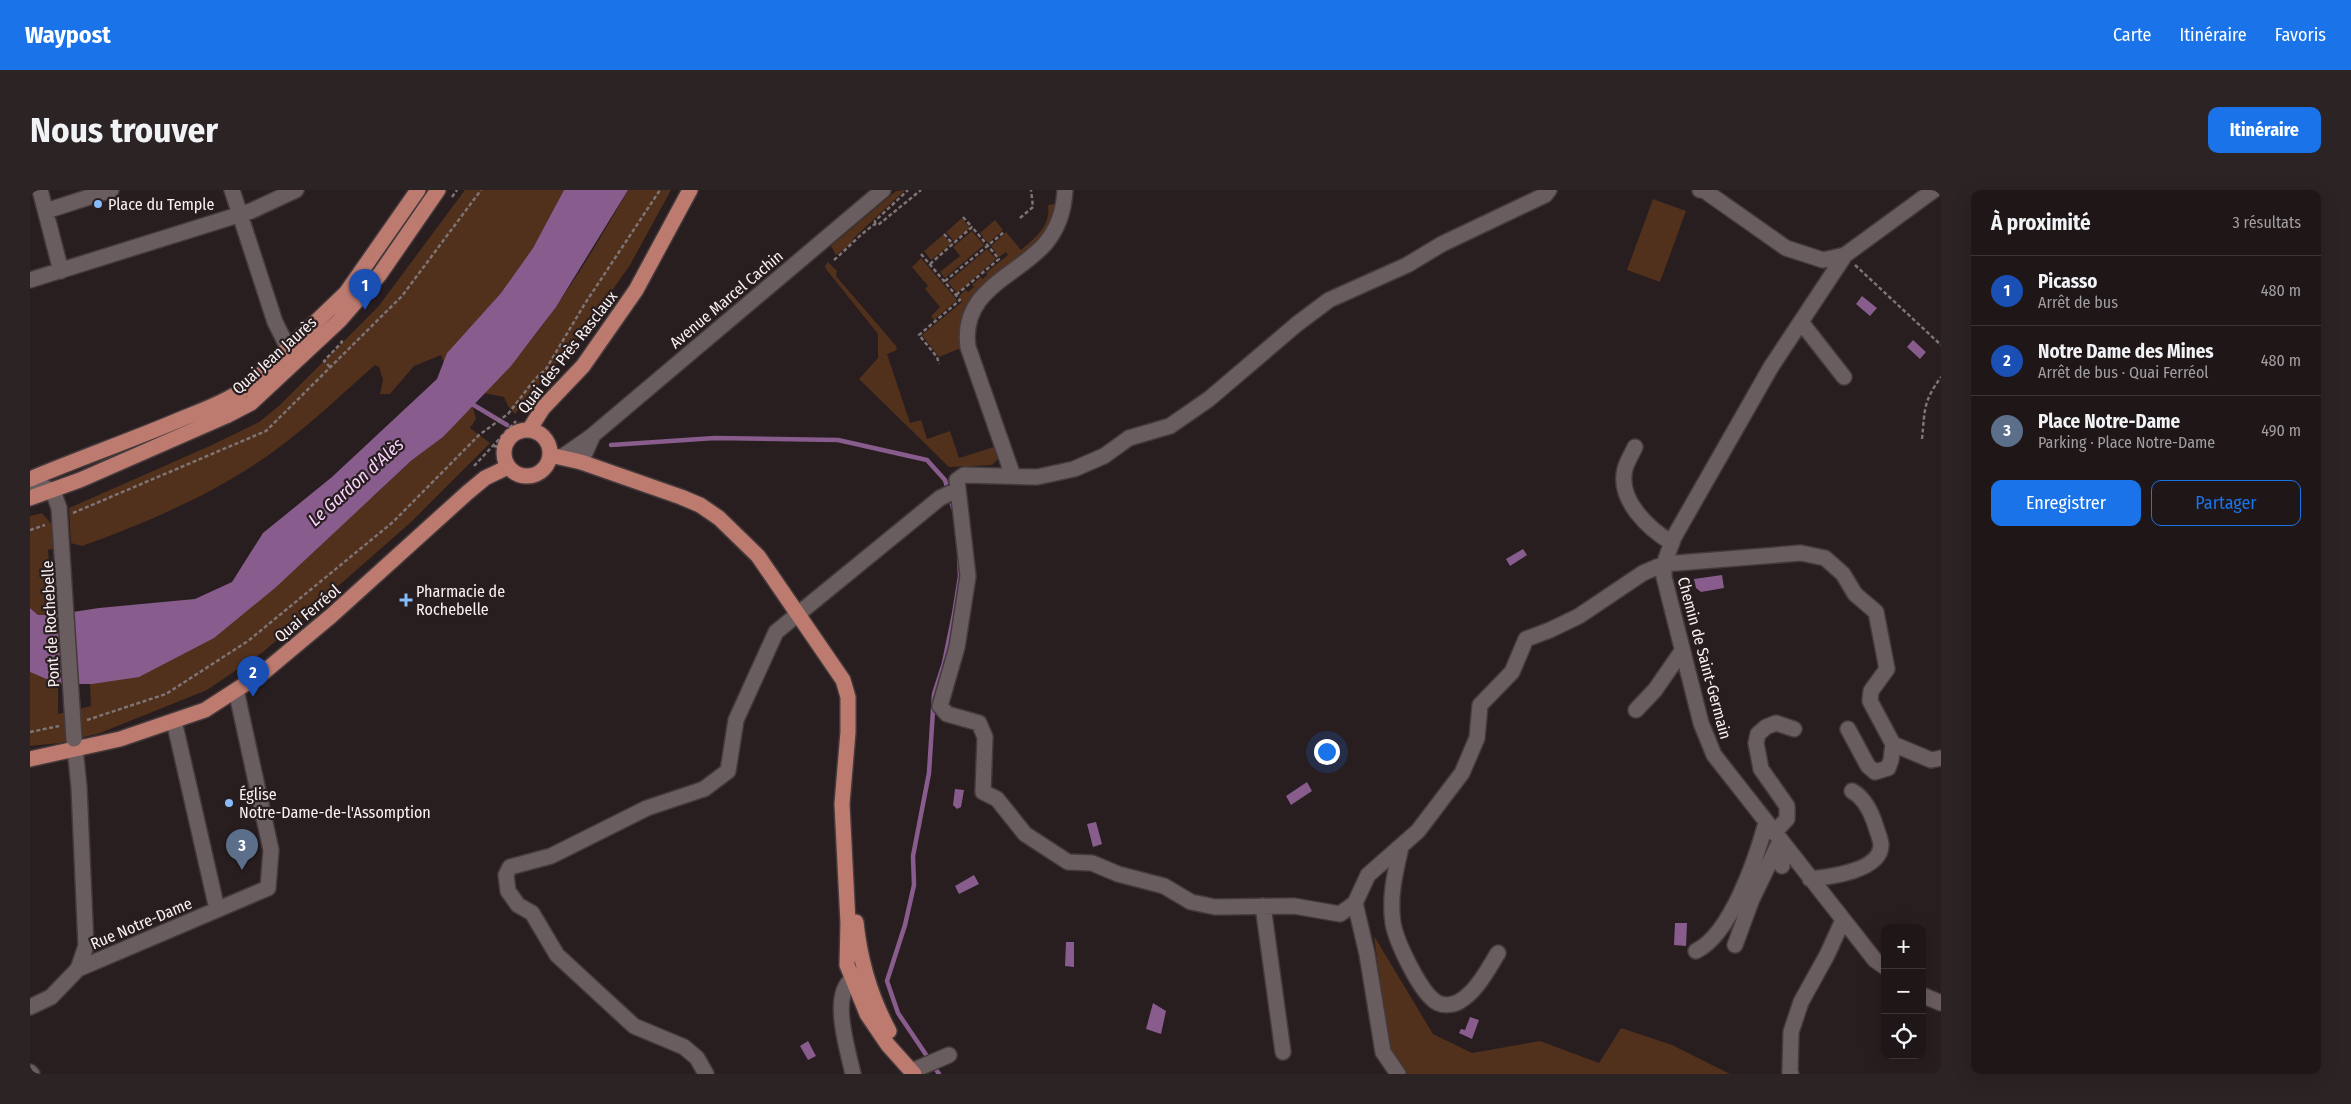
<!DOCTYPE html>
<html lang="fr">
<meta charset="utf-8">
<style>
:root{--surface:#1e1617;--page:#2b2324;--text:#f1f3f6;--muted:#a19fa1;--line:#3c3536;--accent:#1a73e8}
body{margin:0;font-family:"Fira Sans Condensed",sans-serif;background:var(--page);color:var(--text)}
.controls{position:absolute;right:15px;bottom:15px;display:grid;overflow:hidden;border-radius:10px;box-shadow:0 5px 20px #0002}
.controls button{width:45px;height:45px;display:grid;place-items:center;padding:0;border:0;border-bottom:1px solid var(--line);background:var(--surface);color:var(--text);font:25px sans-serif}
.you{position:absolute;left:1296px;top:561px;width:18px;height:18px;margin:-12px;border:4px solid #fff;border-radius:50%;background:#1a73e8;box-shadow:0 0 0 8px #1a73e833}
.badge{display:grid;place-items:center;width:32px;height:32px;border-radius:50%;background:var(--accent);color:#fff;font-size:16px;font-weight:700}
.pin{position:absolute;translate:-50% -41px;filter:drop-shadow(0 1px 2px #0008)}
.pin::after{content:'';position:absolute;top:26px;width:18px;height:15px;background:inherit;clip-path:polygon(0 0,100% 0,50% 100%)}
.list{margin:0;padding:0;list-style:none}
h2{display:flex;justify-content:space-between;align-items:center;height:65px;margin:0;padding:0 20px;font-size:21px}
h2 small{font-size:16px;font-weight:400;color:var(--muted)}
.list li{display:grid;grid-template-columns:32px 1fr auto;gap:15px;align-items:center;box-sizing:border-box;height:70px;padding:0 20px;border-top:1px solid var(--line)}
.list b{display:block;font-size:19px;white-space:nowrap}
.list p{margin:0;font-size:16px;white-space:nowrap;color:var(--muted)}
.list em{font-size:16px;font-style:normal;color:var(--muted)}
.actions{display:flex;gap:10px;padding:15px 20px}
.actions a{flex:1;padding:11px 0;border:1px solid var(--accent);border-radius:10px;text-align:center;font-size:18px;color:var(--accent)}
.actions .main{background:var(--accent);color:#fff}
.icon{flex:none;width:28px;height:28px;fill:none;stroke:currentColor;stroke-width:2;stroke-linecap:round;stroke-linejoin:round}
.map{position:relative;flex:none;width:1911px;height:884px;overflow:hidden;border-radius:10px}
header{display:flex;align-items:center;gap:30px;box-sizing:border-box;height:70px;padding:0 25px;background:var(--accent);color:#fff}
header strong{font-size:24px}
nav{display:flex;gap:28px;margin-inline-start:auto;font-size:18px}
.intro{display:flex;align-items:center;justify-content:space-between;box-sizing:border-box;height:120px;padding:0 30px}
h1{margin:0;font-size:35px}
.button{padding:12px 22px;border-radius:10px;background:var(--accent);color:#fff;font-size:18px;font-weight:700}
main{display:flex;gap:30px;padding:0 30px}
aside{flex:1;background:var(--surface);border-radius:10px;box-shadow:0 5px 20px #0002}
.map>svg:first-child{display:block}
</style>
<header>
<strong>Waypost</strong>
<nav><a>Carte</a><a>Itinéraire</a><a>Favoris</a></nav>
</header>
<div class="intro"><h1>Nous trouver</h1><a class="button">Itinéraire</a></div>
<main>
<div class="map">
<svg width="1911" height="884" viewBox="0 0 1911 884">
<rect width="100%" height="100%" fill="#281d1f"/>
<path fill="#51311c" d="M435,0h99l-31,58 -32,45 -54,60 -3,10 -3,-8 -27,11 -24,28h-10l3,-14 -4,-13 -4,-2c-32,28 -64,59 -98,84 -55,41 -130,74 -195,97l-11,-3 -2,-35 143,-63 47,-23 20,-16 99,-99z
M598,0h43l-41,75 -46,66 -69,83 -7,-8 -4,-9 -20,-4c59,-58 103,-131 144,-203z
M875,0l-51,48 -3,6 -15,11 -5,-9 65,-55z
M1623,9l33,12 -26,71 -33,-12z
M1030,13l-10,29 -83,77 -7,22 1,17 -22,9 -17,-22 40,-33 -3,-6 7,-6 2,2 6,-5 -2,-2 9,-8 2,2 4,-4 -1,-2 22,-18 -2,-3 -7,5 -8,-11 15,-14 15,18c14,-12 30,-24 27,-45z
M932,28l8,10 -16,13 -8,-9z
M965,30l8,10 -15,13 -8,-10z
M942,41l12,14 -39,33 -5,-6 20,-16 -7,-9z
M913,45l8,9 -20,16 -7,-9z
M957,59l9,10 -39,34 -9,-11z
M891,68l36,42 -23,20 -3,-4 9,-9 -15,-18 3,-3 -16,-19z
M798,72l9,9 -1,5 60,70 1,4 -10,4 23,69 11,-3 6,19 23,-8 9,27 35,-11 4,12 -6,6 -43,2 -90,-88 19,-21v-24l-52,-65 -1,-3z
M442,215l4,14 -6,9 20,15 -80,80 -147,129 -56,38 -107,43 -40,10 -30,3v-74l28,12v30l33,-8 -1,-22 284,-188 38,-36 31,-23z
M12,323l13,15 1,20 -8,2 5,65h-15l-8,-7v-92z
M1344,746l59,98 39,19 68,-12 59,22 22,-35 51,17 58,29h-323l-18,-27z"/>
<path fill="#885d8d" d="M534,0h64l-72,117 -45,59 -68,71 -31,23 -137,128 -61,50 -75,39 -47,7h-34l-28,-12v-64l8,7h15l46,-7 96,-9 37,-17 31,-49 69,-56 105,-98 10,-26 54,-60 32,-45z
M1832,106l15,12 -7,8 -14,-12z
M1883,150l13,12 -6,7 -13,-12z
M1493,359l4,6 -17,11 -4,-7z
M1692,385l2,13 -23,4 -5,-4 -2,-9z
M1277,592l5,9 -21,14 -5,-9z
M925,599l9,1 -3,17 -4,2 -4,-4z
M1066,632l6,22 -9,3 -6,-23z
M944,685l5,9 -20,10 -4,-8z
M1645,733h12l-1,23 -12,-1z
M1036,752h8v25l-9,-1z
M1123,813l13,8 -5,23 -15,-5z
M1440,827l9,3 -7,19 -13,-6 2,-4 4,1z
M778,851l8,15 -8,4 -8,-14z"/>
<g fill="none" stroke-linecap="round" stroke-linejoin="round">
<path stroke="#885d8d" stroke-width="4.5" d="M437,211l40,24
M581,255l104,-7 123,2 89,20 18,20 8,28
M909,884l-41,-61 -11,-32 18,-56 9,-40 -1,-29 16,-83 5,-79 10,-31 10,-49 6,-38 -1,-18"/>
<g stroke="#443a3c" stroke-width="18">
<path id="minor" d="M10,0l21,81
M202,0l43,132 19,38
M1519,0l-4,5 -103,49 -35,21 -78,35 -32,24 -88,75 -39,27 -41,12 -25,18 -30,13 -37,8 -73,-2 -7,5 11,96 -11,71 -17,59 7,8 32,9 6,14 -2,55 14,7 28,35 43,28 24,1 26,11 46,12 27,16 24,5 79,-1 46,8 15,-11 13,-28 50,-44 44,-58 15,-35 3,-33 32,-33 14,-33 24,-9 29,-14 64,-43 21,-9 137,-11 24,5 18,16 12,20 21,18 11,57 -16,22 -1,10 23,43 38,16 10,-2
M1670,0l5,1 81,57 37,12 22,-5 89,-65
M16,21l65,-21
M1815,65l-74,112 -97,170 -10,27v13l37,146 13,32 161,205 10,7
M0,90l221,-69 45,-21
M1771,132l43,55
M1605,257c-3,7 -8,14 -10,22 -8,31 24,60 47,74
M532,267l30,-21
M551,272l12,-27 290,-245
M983,286l-45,-129c-8,-57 48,-70 77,-103 13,-15 19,-34 20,-54
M0,291l23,10 6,17
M1606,520l19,-20 27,-39
M144,531l43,188
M1818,539l20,37 7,6 13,-4 3,-8 2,-16
M1744,643l13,-14v-13l-26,-37 -5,-26 2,-9 8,-7 10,-4 18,6
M1371,657c-6,26 -12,50 -8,76 3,18 28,72 45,80 6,3 16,2 22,-2 17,-10 28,-32 38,-48
M1780,689c19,-2 72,-8 71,-35 -1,-7 -5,-16 -7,-23 -4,-11 -11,-24 -22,-30
M1325,713l12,51 16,98 15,22
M1233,716l20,146
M1705,755l17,-46 28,-58 2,25
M1666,761c35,-17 60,-92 70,-128
M48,779l190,-81 3,-38 -35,-160
M822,789c-22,17 -4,71 1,95
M1892,805l19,8
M0,817l21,-10 27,-28 8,-23 -7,-159 -5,-48
M882,881l37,-16
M0,882l2,2
M676,884l-9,-16 -13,-11 -50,-21 -77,-71 -25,-42 -14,-8 -10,-14 -2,-16 4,-8 41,-11 96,-48 57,-19 24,-18 8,-51 40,-88 164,-134 17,-8
M1761,884l-1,-1 1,-41 10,-30 26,-47 16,-35"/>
</g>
<g stroke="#443a3c" stroke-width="18">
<path id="major" d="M474 263a23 23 0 1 1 46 0a23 23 0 1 1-46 0Z
M499,240l14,-22 40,-42 53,-76 54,-100
M520,265l31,7 100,35 19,8 19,13 39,38 85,124 5,17v35l-6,72 6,119 -1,42 20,49 21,31 26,29
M0,289c48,-20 96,-37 144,-57 26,-11 53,-20 76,-37l96,-92 72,-103
M0,308l50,-18 146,-64 25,-13 88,-82 41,-47 58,-84
M0,569l90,-20 85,-29 59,-38 67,-56 136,-123 18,-15 23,-11
M826,732c4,39 14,74 33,109"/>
</g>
<path stroke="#7e7476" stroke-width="2.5" stroke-dasharray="4 2.5" stroke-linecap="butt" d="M422,7l5,-7
M933,27l9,10
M990,28l13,-11 -2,-17
M845,34v-3l33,-31
M914,44l9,10
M891,64l39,46 -41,35 18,22 2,7
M804,70c14,-12 26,-26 41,-36l3,1 43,-35
M900,74l42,-37 27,32 -43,36
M1825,75l86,80
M915,91l59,-49
M300,177l-6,-6 18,-19 -2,-3
M1892,249c3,-30 1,-37 19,-62
M464,256l10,2
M444,276l42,-45
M43,323l193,-82 136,-135 79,-106
M0,340l15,-5
M57,530l79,-26 82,-53 145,-119 86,-87 29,-21 27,-35 11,-10 38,-64 76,-115
M0,542l29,-6"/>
<use href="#minor" stroke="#6a5d5f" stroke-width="15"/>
<use href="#major" stroke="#bd7b70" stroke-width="15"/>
<g stroke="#443a3c" stroke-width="18" stroke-linecap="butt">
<path id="minor-bridge" d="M29,318l15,231"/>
</g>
<use href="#minor-bridge" stroke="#6a5d5f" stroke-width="15"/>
</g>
<g fill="#87bbfc" stroke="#281d1f" stroke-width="2">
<circle cx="68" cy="14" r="5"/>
<path d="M373.5 402.5h5v5h5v5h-5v5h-5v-5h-5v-5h5z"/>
<circle cx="199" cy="613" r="5"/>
</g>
<g text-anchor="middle" stroke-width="4.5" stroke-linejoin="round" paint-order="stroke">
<g font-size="16" fill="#f9f1f2" stroke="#281d1f" text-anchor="start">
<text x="78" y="20">Place du Temple</text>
<text x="386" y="407">Pharmacie de<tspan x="386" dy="18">Rochebelle</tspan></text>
<text x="209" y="610">Église<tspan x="209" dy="18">Notre-Dame-de-l'Assomption</tspan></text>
</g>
<g font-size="16" fill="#f9f1f2" stroke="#281d1f">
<text transform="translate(696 109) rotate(-40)" y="6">Avenue Marcel Cachin</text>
<text transform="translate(537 162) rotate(-52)" y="6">Quai des Près Rasclaux</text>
<text transform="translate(244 165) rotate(-42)" y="6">Quai Jean Jaurès</text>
<text transform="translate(277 423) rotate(-40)" y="6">Quai Ferréol</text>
<text transform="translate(20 434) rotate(-93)" y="6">Pont de Rochebelle</text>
<text transform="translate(1675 468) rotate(75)" y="6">Chemin de Saint-Germain</text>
<text transform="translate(111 733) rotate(-23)" y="6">Rue Notre-Dame</text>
</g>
<g font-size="18" font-style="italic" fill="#fad3fe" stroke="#281d1f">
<text transform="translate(326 292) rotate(-42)" y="6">Le Gardon d'Alès</text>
</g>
</g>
</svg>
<div class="controls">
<button>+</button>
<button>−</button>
<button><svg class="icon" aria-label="locate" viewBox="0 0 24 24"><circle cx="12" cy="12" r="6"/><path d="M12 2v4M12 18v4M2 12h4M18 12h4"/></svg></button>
</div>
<div class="you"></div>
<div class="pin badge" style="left:335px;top:120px;background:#1a4fb4">1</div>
<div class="pin badge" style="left:223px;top:507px;background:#1a4fb4">2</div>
<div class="pin badge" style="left:212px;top:680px;background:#5c6f8a">3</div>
</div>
<aside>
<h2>À proximité<small>3 résultats</small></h2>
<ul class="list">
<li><span class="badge" style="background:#1a4fb4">1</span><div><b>Picasso</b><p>Arrêt de bus</p></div><em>480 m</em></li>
<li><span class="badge" style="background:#1a4fb4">2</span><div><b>Notre Dame des Mines</b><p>Arrêt de bus · Quai Ferréol</p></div><em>480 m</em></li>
<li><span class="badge" style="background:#5c6f8a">3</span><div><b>Place Notre-Dame</b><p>Parking · Place Notre-Dame</p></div><em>490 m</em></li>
</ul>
<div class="actions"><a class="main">Enregistrer</a><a>Partager</a></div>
</aside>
</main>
